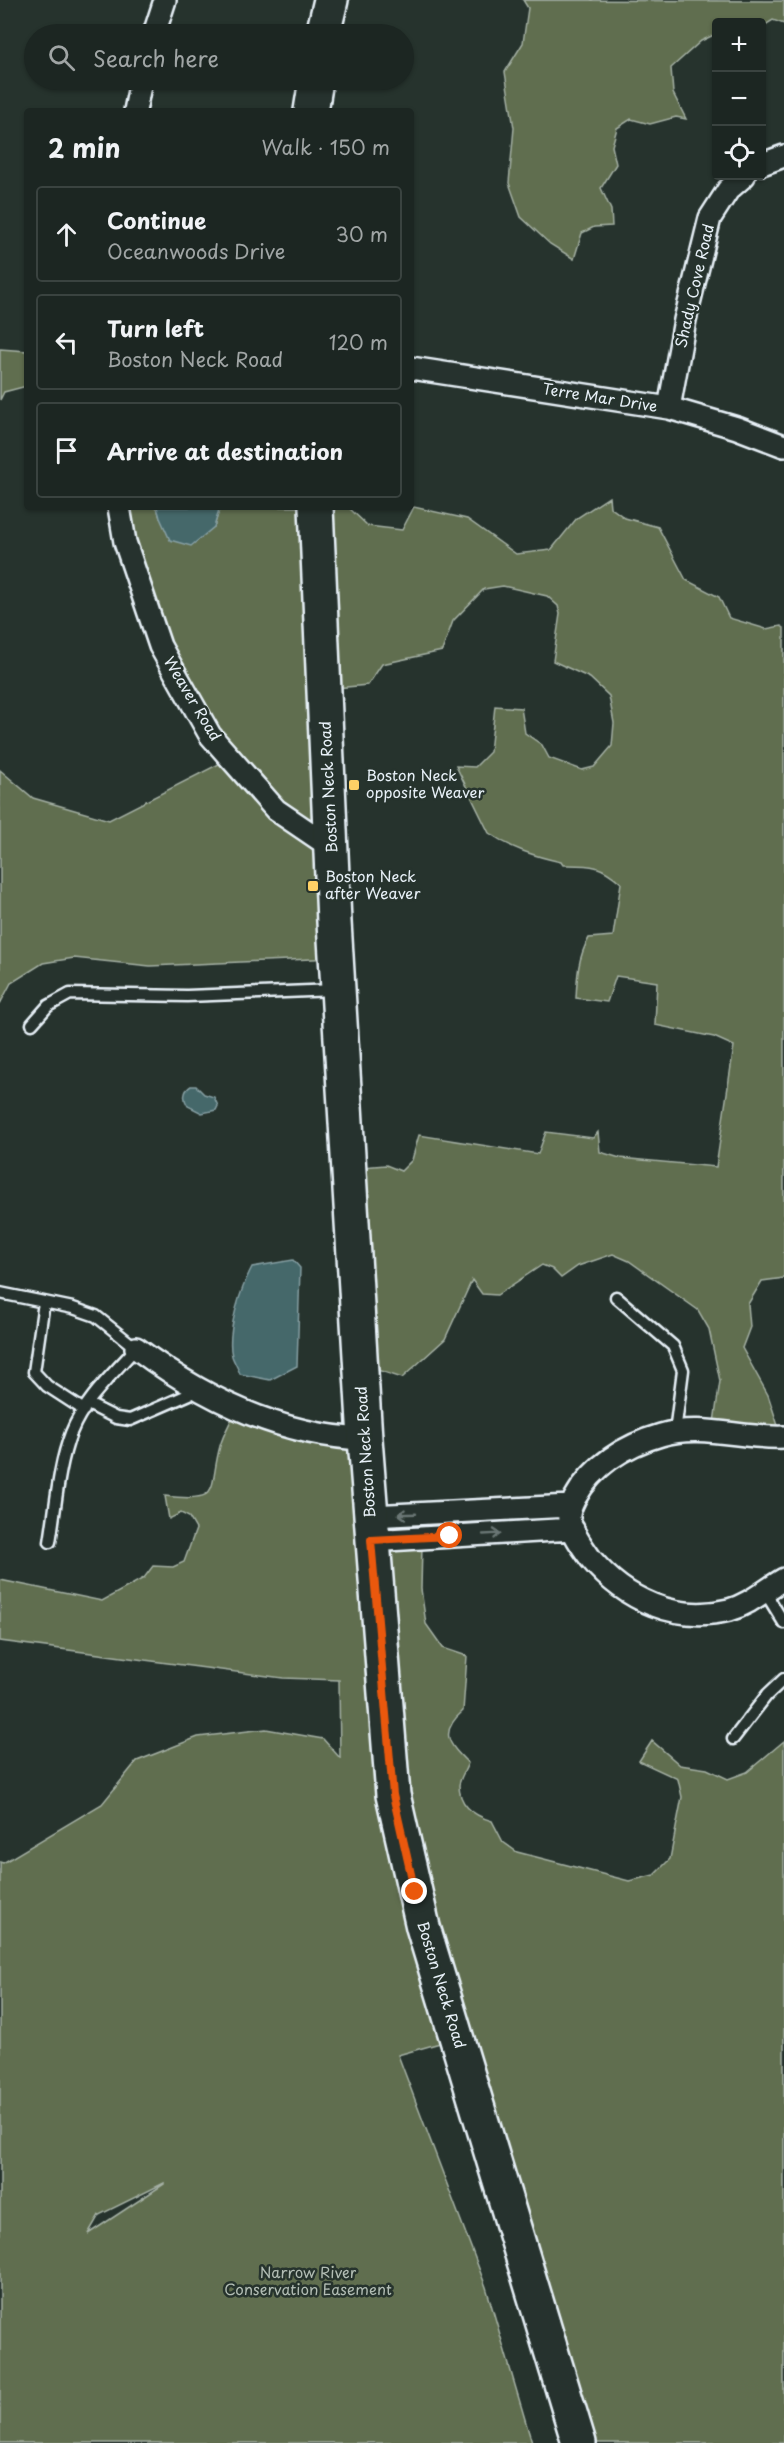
<!DOCTYPE html>
<meta charset="utf-8">
<style>
:root{--surface:#1c2622;--page:#252e2a;--text:#f1f3f6;--muted:#a0a5a5;--line:#3a4340}
body{margin:0;font-family:"Playpen Sans",sans-serif;background:var(--page);color:var(--text)}
.controls{position:absolute;right:18px;top:18px;display:grid;overflow:hidden;border-radius:6px;box-shadow:0 2px 4px #0004}
.controls button{width:54px;height:54px;display:grid;place-items:center;padding:0;border:0;border-bottom:2px solid var(--line);background:var(--surface);color:var(--text);font:30px sans-serif}
.stop{position:absolute;width:18px;height:18px;margin:-14px;border:4px solid #ea580c;border-radius:50%;background:#fff}
.stop.end{background:#ea580c;border-color:#fff;box-shadow:0 2px 6px #0008}
.list{margin:0;padding:0;list-style:none}
h2{display:flex;justify-content:space-between;align-items:center;height:78px;margin:0;padding:0 24px;font-size:26px}
h2 small{font-size:20px;font-weight:400;color:var(--muted)}
.list li{display:grid;grid-template-columns:39px 1fr auto;gap:18px;align-items:center;box-sizing:border-box;height:96px;margin:0 12px 12px;padding:0 12px;border:2px solid var(--line);border-radius:6px}
.list b{display:block;font-size:22px;white-space:nowrap}
.list p{margin:0;font-size:20px;white-space:nowrap;color:var(--muted)}
.list em{font-size:20px;font-style:normal;color:var(--muted)}
.icon{flex:none;width:33px;height:33px;fill:none;stroke:currentColor;stroke-width:2;stroke-linecap:round;stroke-linejoin:round}
.map{position:relative;flex:none;width:784px;height:2443px;overflow:hidden}
.search{position:absolute;background:var(--surface);box-shadow:0 2px 4px #0004;left:24px;top:24px;width:390px;height:66px;display:flex;align-items:center;gap:15px;box-sizing:border-box;padding:0 21px;border-radius:33px;color:var(--muted);font-size:22px}
.panel{position:absolute;background:var(--surface);box-shadow:0 2px 4px #0004;left:24px;top:108px;width:390px;height:402px;border-radius:6px}
.map>svg:first-child{display:block}
</style>
<div class="map">
<svg width="784" height="2443" viewBox="0 0 784 2443">
<rect width="100%" height="100%" fill="#26332d"/>
<filter id="ink" filterUnits="userSpaceOnUse"><feTurbulence type="fractalNoise" baseFrequency=".0167" numOctaves="2"/><feDisplacementMap in="SourceGraphic" scale="12" xChannelSelector="R" yChannelSelector="G"/><feConvolveMatrix kernelMatrix="1 2 1 2 8 2 1 2 1" color-interpolation-filters="sRGB"/></filter>
<g filter="url(#ink)">
<path fill="#616e4f" stroke="#a4b0a4" stroke-width="1.5" fill-rule="evenodd" d="M523,0l261,1v23l-11,-4 -11,7v-5h-46v12l-15,7 -30,27 2,25 13,26 -10,-2 -26,7 -19,-5 -14,9 -5,18 4,18 -15,24 10,22 1,16 -18,1 -12,6 -8,26 -24,-15 -29,-27 -12,-34 5,-55 -9,-56 18,-29 5,-35z
M0,349l27,2v35l-23,6 -4,8z
M609,497l1,10 15,11 33,9 28,53 33,17 10,21 37,11 15,-3 3,2v650l-22,3 -14,23 2,23 -8,21 26,47 14,43 -70,-2 8,-55 -11,-52 -11,-19 -69,-49 -16,-7 -35,12 -17,12 -9,-9 -10,-4 -45,30 -15,-1 -10,-14 -27,59 -43,39 -40,-13 -12,-197 36,-3 15,6 11,-11 7,-25 119,19 8,-22 47,6 5,-6 2,20 20,6 96,9 18,-121 -20,-9 -59,-12 2,-43 -41,-6 -9,26 -31,-4c1,-21 2,-41 13,-60l24,-2 8,-53c-21,-19 -30,-18 -58,-18l-2,-3c-27,-6 -49,-13 -72,-29l-33,-67 19,1 15,-15 5,-46 26,2 4,25 17,12 7,13 33,12 12,-3 18,-21 2,-23 -5,-27 -19,-18 -37,-17 7,-47 -2,-8 -11,-10 -44,-10 -19,3 -31,32 -11,30 -60,13 -14,21 -43,4 10,269 -185,8 -76,-8 -31,5 -32,20 -11,21v-234l33,28 76,22 118,-60 -69,-117 -40,-136h39l3,11 54,9 6,-20h128l20,19 34,4 12,-23 53,12 49,35 35,-4 26,-32z
M235,1412l124,28 8,84 81,-1 2,8 -28,14 -1,44 5,35 17,24 24,8 -4,55c-25,22 -14,33 5,52 -2,6 -8,15 -9,22 0,21 16,31 33,36l11,21 14,10 112,29 25,-6 16,-16 12,-62 -4,-18 -39,-18 13,-20 28,24 27,4 21,10 19,-7 37,-31v702h-207l-130,-402 -49,14 88,232 46,156h-532v-581l3,1 99,-59 35,-43 61,-24 68,-8 57,10 17,19 -1,-78 -56,-2 -283,-37v-61l102,21 42,-23 9,-12 20,1 11,-5 12,-33 -7,-12 -8,-4 -12,6 -4,-23c58,7 43,-5 55,-50 3,-11 10,-23 15,-34zM164,2183v1l-76,50 11,-19z"/>
<path fill="#45686b" stroke="#869fa3" stroke-width="1.5" d="M157,507h63l-6,20 -23,19 -21,-6 -10,-22z
M191,1086h5l8,8 10,3 4,9 -2,4 -14,3 -14,-7c-5,-7 -5,-15 3,-20z
M293,1260l7,8 -3,98 -27,14 -30,-6c-2,-6 -6,-12 -8,-18 -6,-24 9,-68 20,-89z"/>
<g fill="none" stroke-linecap="round" stroke-linejoin="round">
<g stroke="#e8f1f8" stroke-width="15">
<path id="lane" d="M32,1024l16,-18 22,-12 117,2 148,-6
M0,1293l44,9 -10,70 13,14 37,24
M616,1297l57,49 10,24 -8,62
M44,1302l29,6 23,8 40,32c-23,26 -52,52 -65,85 -13,34 -15,73 -21,109
M88,1404l28,14 14,2 69,-30
M765,1592l19,31
M733,1739l34,-44 17,-16"/>
</g>
<g stroke="#e8f1f8" stroke-width="26">
<path id="street" d="M154,34l11,-34
M135,111l6,-31
M762,164l22,-8
M411,368l258,40 68,20 47,18
M669,408l16,-88 25,-102 18,-28 16,-14
M119,507l6,35 35,104 50,89 66,75 56,38
M136,1348c67,50 143,88 229,91
M784,1437c-41,2 -83,-14 -123,-2 -35,10 -68,30 -86,63 -3,6 -7,13 -6,21 3,14 14,29 22,40 34,41 85,64 138,51 21,-6 36,-20 55,-31
M371,1516l199,-10
M371,1541l202,-12"/>
</g>
<g stroke="#e8f1f8" stroke-width="38">
<path id="primary" d="M323,34l8,-34
M311,111l5,-31
M316,507l18,415 31,517 28,356 30,132 156,516"/>
</g>
<use href="#lane" stroke="#26332d" stroke-width="10"/>
<use href="#street" stroke="#26332d" stroke-width="21"/>
<use href="#primary" stroke="#26332d" stroke-width="33"/>
</g>
<defs><path id="oneway-shaft" d="M-6 0H5M1.5-3L5.5 0L1.5 3" fill="none" stroke-width="1.6" stroke-linecap="round" stroke-linejoin="round" transform="scale(1.5)"/></defs>
<g stroke="#6a7674">
<use href="#oneway-shaft" transform="translate(407 1514) rotate(178)"/>
<use href="#oneway-shaft" transform="translate(492 1534) rotate(-3)"/>
</g>
</g>
<g fill="none" stroke-linecap="round" stroke-linejoin="round" filter="url(#ink)">
<path stroke="#ea580c" stroke-width="8" d="M415,1892l-22,-97 -22,-255 79,-4"/>
</g>
<g fill="#ffd166" stroke="#26332d" stroke-width="2">
<rect x="348" y="779" width="12" height="12" rx="3"/>
<rect x="307" y="880" width="12" height="12" rx="3"/>
</g>
<g text-anchor="middle" stroke-width="5" stroke-linejoin="round" paint-order="stroke">
<g font-size="15" fill="#e8f1f8" stroke="#26332d">
<text transform="translate(695 286) rotate(-77)" y="5">Shady Cove Road</text>
<text transform="translate(600 398) rotate(9)" y="5">Terre Mar Drive</text>
<text transform="translate(192 699) rotate(59)" y="5">Weaver Road</text>
<text transform="translate(329 787) rotate(-93)" y="5">Boston Neck Road</text>
<text transform="translate(366 1452) rotate(-94)" y="5">Boston Neck Road</text>
<text transform="translate(441 1985) rotate(73)" y="5">Boston Neck Road</text>
</g>
<g font-size="15" fill="#e8f1f8" stroke="#26332d" text-anchor="start">
<text x="366" y="781">Boston Neck<tspan x="366" dy="17">opposite Weaver</tspan></text>
<text x="325" y="882">Boston Neck<tspan x="325" dy="17">after Weaver</tspan></text>
</g>
<g font-size="15" fill="#b2bdb4" stroke="#26332d">
<text x="308" y="2278">Narrow River<tspan x="308" dy="17">Conservation Easement</tspan></text>
</g>
</g>
</svg>
<div class="controls">
<button>+</button>
<button>−</button>
<button><svg class="icon" aria-label="locate" viewBox="0 0 24 24"><circle cx="12" cy="12" r="6"/><path d="M12 2v4M12 18v4M2 12h4M18 12h4"/></svg></button>
</div>
<div class="stop" style="left:450px;top:1536px"></div>
<div class="stop end" style="left:415px;top:1892px"></div>
<div class="search"><svg class="icon" aria-label="search" viewBox="0 0 24 24"><circle cx="10" cy="10" r="6"/><path d="M15 15l6 6"/></svg>Search here</div>
<section class="panel">
<h2>2 min<small>Walk · 150 m</small></h2>
<ul class="list">
<li><svg class="icon" aria-label="ahead" viewBox="0 0 24 24"><path d="M12 20V5M6 11l6-6 6 6"/></svg><div><b>Continue</b><p>Oceanwoods Drive</p></div><em>30 m</em></li>
<li><svg class="icon" aria-label="left" viewBox="0 0 24 24"><path d="M17 20v-9H6M10 6l-5 5 5 5"/></svg><div><b>Turn left</b><p>Boston Neck Road</p></div><em>120 m</em></li>
<li><svg class="icon" aria-label="arrive" viewBox="0 0 24 24"><path d="M6 21V4h12l-3 4 3 4H6"/></svg><div><b>Arrive at destination</b></div></li>
</ul>
</section>
</div>
